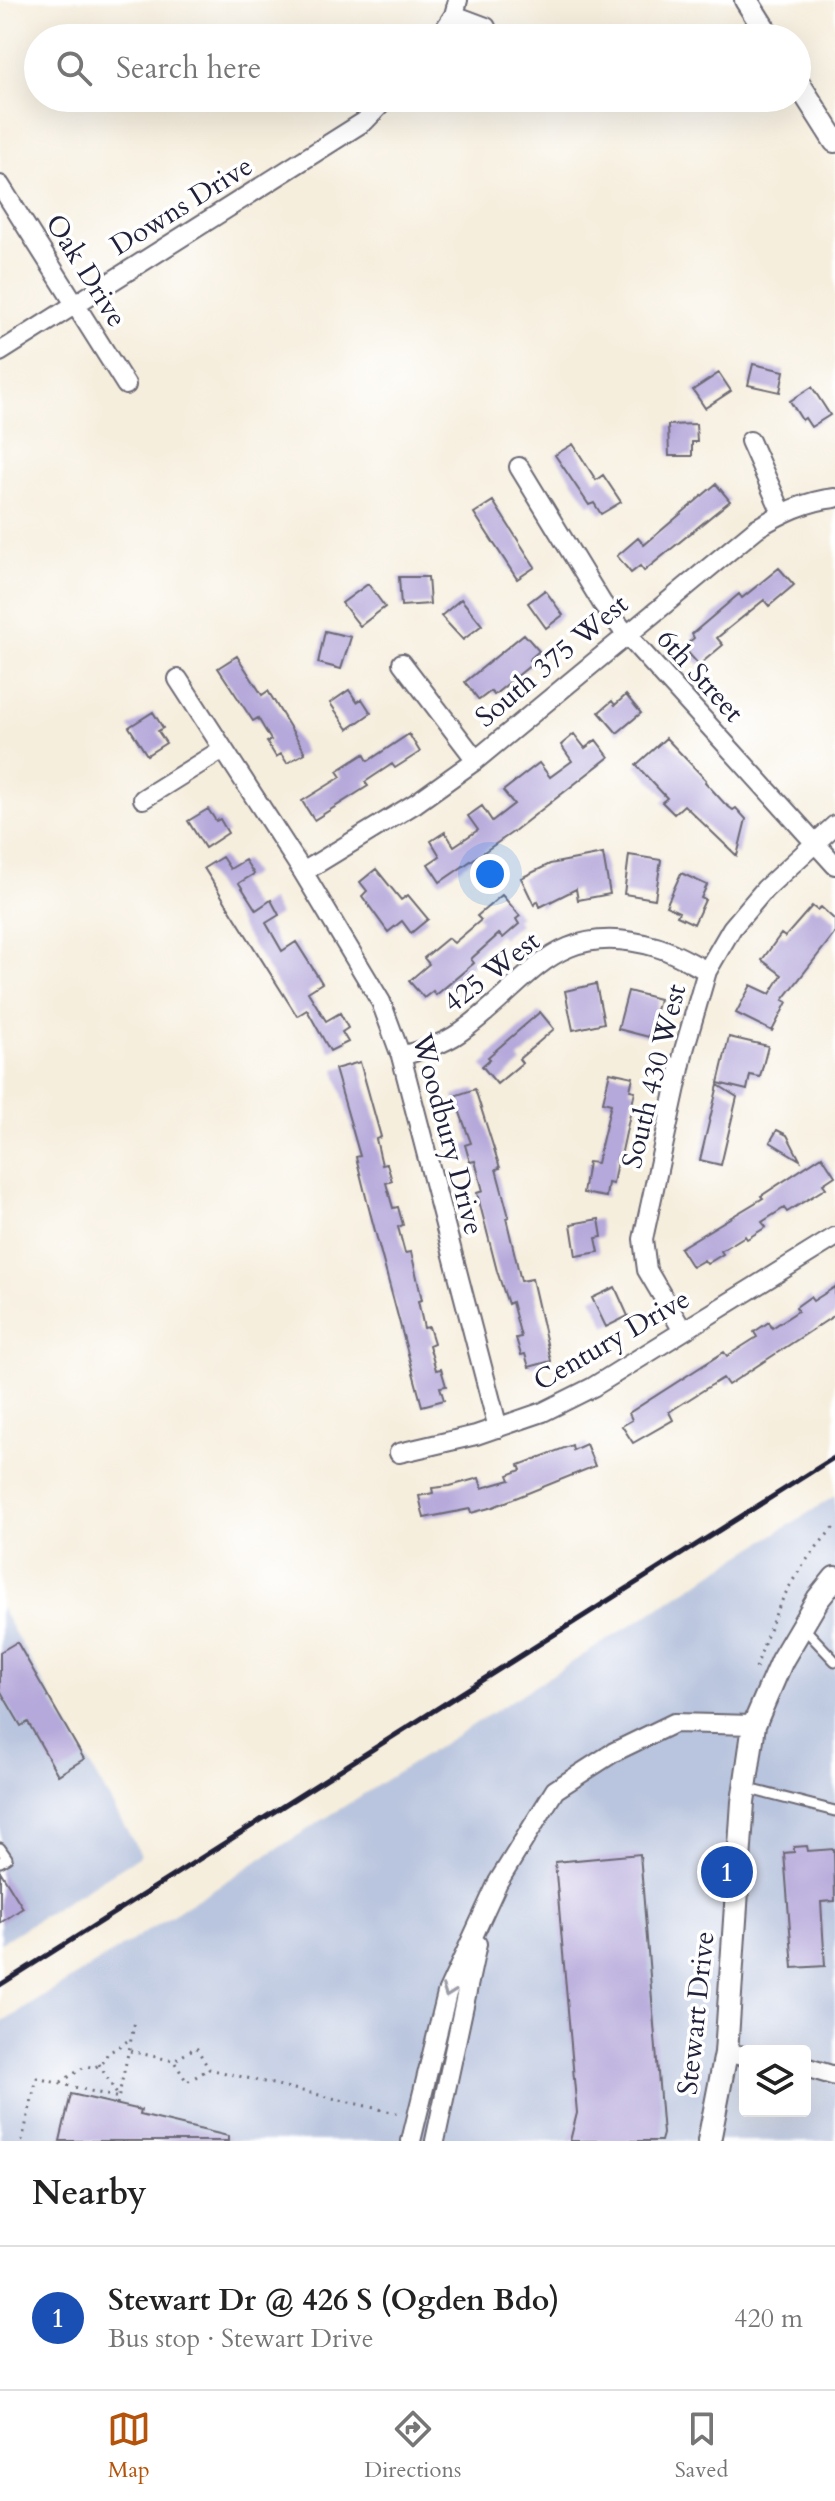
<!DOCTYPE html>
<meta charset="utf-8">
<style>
:root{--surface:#fff;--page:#f2f2f2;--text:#222;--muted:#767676;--line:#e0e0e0;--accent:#b45309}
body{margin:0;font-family:Cardo,serif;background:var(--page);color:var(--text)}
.controls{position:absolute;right:24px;bottom:24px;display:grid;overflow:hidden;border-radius:8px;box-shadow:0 8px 32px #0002}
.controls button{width:72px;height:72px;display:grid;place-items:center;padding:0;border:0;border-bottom:2px solid var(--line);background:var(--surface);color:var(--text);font:40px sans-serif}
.you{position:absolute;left:490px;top:874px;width:28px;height:28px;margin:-20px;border:6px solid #fff;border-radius:50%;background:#1a73e8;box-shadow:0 0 0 12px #1a73e833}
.badge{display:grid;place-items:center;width:52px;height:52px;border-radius:50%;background:var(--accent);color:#fff;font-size:26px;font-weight:700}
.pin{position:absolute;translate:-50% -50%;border:4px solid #fff;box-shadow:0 2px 8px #0006}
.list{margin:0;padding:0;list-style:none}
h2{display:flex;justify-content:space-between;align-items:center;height:104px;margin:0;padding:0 32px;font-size:34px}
h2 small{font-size:26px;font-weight:400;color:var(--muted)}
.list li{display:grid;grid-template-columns:52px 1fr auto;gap:24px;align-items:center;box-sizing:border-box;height:144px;padding:0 32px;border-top:2px solid var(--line)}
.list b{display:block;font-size:30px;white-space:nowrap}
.list p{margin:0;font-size:26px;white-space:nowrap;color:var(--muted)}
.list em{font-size:26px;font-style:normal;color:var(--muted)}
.icon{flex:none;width:44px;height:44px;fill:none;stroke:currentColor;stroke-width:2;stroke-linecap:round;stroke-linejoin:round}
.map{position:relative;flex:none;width:835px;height:2141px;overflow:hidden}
.search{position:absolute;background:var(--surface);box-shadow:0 8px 32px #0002;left:24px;right:24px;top:24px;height:88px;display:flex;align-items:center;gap:20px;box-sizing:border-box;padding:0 28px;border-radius:44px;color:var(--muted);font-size:30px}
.sheet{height:248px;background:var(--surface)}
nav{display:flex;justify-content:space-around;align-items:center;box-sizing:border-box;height:112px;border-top:2px solid var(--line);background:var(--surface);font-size:22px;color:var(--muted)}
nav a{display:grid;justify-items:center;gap:4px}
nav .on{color:var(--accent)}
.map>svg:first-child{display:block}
</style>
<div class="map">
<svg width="835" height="2141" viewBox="0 0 835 2141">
<rect width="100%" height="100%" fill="#fff"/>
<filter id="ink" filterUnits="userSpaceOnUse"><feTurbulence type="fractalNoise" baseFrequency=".0125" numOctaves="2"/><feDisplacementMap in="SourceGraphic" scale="16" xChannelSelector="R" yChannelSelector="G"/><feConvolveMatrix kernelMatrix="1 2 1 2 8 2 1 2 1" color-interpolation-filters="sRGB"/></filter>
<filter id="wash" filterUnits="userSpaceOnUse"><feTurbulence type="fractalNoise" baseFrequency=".006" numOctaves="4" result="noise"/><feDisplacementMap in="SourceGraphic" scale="32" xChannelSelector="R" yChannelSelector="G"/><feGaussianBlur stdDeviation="1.8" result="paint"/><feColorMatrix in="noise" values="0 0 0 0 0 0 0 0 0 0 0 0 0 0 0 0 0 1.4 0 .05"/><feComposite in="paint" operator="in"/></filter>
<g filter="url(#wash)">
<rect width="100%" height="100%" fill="#f6eedd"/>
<path fill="#b9c5de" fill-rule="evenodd" d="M835,1496v645h-835v-117zM745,2051h60v60h-60z
M0,1607l141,248 -141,88z"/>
<g id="blocks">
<path fill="#b5a8da" d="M753,364l31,7 -4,21 -32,-7z
M719,373l12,18 -26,17 -12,-18z
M812,387l18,28 -19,12 -6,-9 -3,2 -12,-19z
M696,424l1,18h-5v14h-23l-1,-31z
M573,444l23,36 7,-5 18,27 -20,12 -7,-11 -5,2 -34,-50z
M716,484l14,17 -86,70 -4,-5 -9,7 -14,-17 21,-18 6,7z
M493,501l42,66 -18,12 -43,-66z
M779,568l15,17 -25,21 -5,-6 -47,38 6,7 -24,20 -16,-18 11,-9 -2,-4 47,-40 3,4z
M399,577h29l2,27 -29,2z
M368,584l17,23 -25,19 -18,-23z
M545,590l18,25 -17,13 -18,-25z
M461,599l21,26 -19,15 -22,-24z
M325,631l26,6 -10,32 -23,-6z
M524,634l15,17 -10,9 3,4 -38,31 -3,-4 -12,9 -14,-18z
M237,656l25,39 6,-4 34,56 3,6 -18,10 -6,-9 -5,3 -9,-15 4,-2 -13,-22 -5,3 -35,-53z
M349,690l8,12 5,-3 9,14 -23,16 -18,-26z
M626,695l15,18 -24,20 -18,-21 13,-11 3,4z
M153,712l10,16 -5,3 8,12 -19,12 -18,-28z
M409,734l11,18 -25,16 -3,-4 -27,18 3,4 -54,34 -12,-19 39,-24 -4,-6 27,-17 4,7z
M574,734l11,14 11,-8 13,17 -96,75 -73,50 -12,-18 12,-8 -9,-15 14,-9 9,14 24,-16 -10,-14 14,-10 10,15 22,-17 -11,-13 23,-18 13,-10 11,14 22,-16 -11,-16z
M666,738l40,42 -1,2 20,22 8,6 3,-2 10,11 -9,37 -53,-51 -10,9 -12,-12 5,-4 -31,-33z
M208,809l8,12 4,-2 8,14 -23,15 -17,-27z
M603,854l7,40 -32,6 -2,-11 -36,18 -2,-6 -4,4 -13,-27 29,-14z
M629,855l32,5 -6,39 -31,-5z
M222,857l8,12 15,-9 9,14 -15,9 17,27 15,-10 8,15 -13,8 16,28 14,-9 26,41 -14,9 18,29 14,-8 8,15 -6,4 6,10 -18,9 -23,-41 -10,6 -93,-148z
M376,869l25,31 7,-5 20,24 -17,14 -9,-12 -14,11 -26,-36 5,-5 -7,-9z
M681,873l26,12 -6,13 4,2 -11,24 -17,-8 2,-4 -13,-6z
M502,895l18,21 -4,3 3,5 -16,14 -4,-4 -28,25 3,4 -38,32 -3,-4 -9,7 -15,-17 20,-17 -5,-6 24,-20 6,5 27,-23 -4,-4z
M812,906l5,4 4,-3 14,13v13l-52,67 4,2 -15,29 -36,-18 15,-28 19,9 12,-19 -20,-15 19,-26 4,3z
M596,984l8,39 -31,7 -8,-39z
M628,991l31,8 -10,38 -31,-8z
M540,1012l14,17 -35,30 3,4 -25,21 -15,-18 8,-7 -2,-2z
M729,1037l39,9 -8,31 -10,-2 -3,15 -29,-7z
M360,1062l21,75 -5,2 6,26 5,-1 5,17 -6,2 7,25 5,-1 5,18 -5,2 7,26 6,-1 4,17 7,31 -4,1 6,27 5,-1 5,16 -5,2 7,25 5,-1 5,17 -6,1 4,13 -22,6 -55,-205 -11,-44 4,-1 -25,-87z
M610,1072l23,5 -3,13 5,1 -14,65 -3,-1 -5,29 -5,-1 -2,14 -23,-4 5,-31 9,1 14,-59 -8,-2z
M718,1085l19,12 -16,68 -21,-5z
M475,1089l25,79 -4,1 13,48 -3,1 15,63 11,-2 19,82 -22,6 -4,-13 -4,1 -5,-17 5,-1 -9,-35 -4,2 -11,-33 -20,-78 6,-2 -8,-30 -5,1 -5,-17 6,-2 -17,-47z
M777,1130l10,5 13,25 -30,-18z
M822,1156l13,20 -12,8 3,4 -39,24 -3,-4 -22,14 4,5 -19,12 -2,-3 -24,15 2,3 -16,10 -3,-4 -12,7 -12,-19 83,-50 -2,-2z
M599,1219l3,18 -6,1 3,14 -23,4 -5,-32z
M615,1287l13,29 -22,11 -14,-29z
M835,1287v28l-107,70 -5,-7 -13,8 -41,26 4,8 -40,23 -11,-17 10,-6 -3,-7 95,-61 3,4 30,-19 -3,-5 15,-10 3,6 26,-17 -2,-4 14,-10 3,4z
M586,1444l9,22 -102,41 -22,6 -1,-4 -46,9 -5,-22 14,-3 -1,-5 18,-2 29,-8 3,10 28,-8 -2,-5 13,-5 -2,-5 53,-20 1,5z
M17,1642l67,117 -26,16 -30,-53 -7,4 -21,-36v-38z
M807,1846l1,5 26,-2 1,52 -14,1 4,64 -32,2 -9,-115 10,-1v-5z
M640,1854l23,280 -2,7h-91l7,-28 -22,-251z
M0,1871l23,37 -23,15z
M71,2094l70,16 -1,5 88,21v5h-168z"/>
</g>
</g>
<g filter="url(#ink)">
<use href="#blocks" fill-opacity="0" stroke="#6c6974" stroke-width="2"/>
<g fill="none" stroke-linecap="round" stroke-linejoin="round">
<g stroke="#6c6974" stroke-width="13">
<path id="service" d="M802,1626l33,35
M745,1788l90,23
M0,1848l7,10 -7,4"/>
</g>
<g stroke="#6c6974" stroke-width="22">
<path id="minor" d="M454,15l32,12
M439,38l15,-23 4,-15
M0,185l126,200
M0,352l365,-231 22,-23
M750,441l32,72
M519,467l83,136 24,31 209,231
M402,663l74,97
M178,679l125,193 78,130 20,54 97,372
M143,799l80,-50
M303,872l113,-69 60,-43 281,-232c25,-15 49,-27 78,-30
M401,1056c20,-6 41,-11 58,-23 71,-49 94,-116 197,-86 18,5 35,16 51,24
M683,1331l-36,-61 -4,-31 41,-189 23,-79 25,-43 33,-39 70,-64
M399,1453l77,-18 67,-23 50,-25 242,-150
M726,2053l19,3
M805,2067l30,9
M411,2141l36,-148 51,-111 57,-92 59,-38 60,-29 80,2
M435,2141l42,-197"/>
</g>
<g stroke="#6c6974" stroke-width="26">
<path id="tertiary" d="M746,0l24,38
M797,81l38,60
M709,2141l17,-88 17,-251 11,-77 28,-65 36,-61 17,-21"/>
</g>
<path stroke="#6c6974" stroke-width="3" stroke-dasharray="2 6" stroke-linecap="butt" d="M756,1668c20,-62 35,-94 79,-142
M130,2051l44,10 22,-14 13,22 191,45
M175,2063l12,19 22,-13
M99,2064l20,34
M61,2082l25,-16 8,2 11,-7 2,-7 25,-16
M117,2104l18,-83
M22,2141l15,-63 82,20"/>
<use href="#service" stroke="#fff" stroke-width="9"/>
<use href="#minor" stroke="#fff" stroke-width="18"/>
<use href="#tertiary" stroke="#fff" stroke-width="22"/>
<path stroke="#22223b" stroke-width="5" d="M0,1985l835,-528"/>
</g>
<defs><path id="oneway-chevron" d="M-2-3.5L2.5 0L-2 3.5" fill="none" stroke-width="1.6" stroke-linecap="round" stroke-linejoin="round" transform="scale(2)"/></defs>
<use stroke="#9c9ca7" href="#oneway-chevron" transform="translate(448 1992) rotate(110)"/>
</g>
<g text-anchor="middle" stroke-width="7" stroke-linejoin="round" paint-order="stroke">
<g font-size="28" fill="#22223b" stroke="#fff">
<text transform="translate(181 205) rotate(-32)" y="10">Downs Drive</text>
<text transform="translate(87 270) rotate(58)" y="10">Oak Drive</text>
<text transform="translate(551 660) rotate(-40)" y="10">South 375 West</text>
<text transform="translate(701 675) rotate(48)" y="10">6th Street</text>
<text transform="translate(491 971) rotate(-38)" y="10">425 West</text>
<text transform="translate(653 1076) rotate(-76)" y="10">South 430 West</text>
<text transform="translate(449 1134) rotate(75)" y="10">Woodbury Drive</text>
<text transform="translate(611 1339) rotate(-30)" y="10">Century Drive</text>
<text transform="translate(695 2013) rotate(-84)" y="10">Stewart Drive</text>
</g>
</g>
</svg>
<div class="controls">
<button><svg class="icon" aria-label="layers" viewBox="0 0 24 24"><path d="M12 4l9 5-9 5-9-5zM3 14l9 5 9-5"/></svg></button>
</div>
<div class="you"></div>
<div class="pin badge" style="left:727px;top:1872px;background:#1a4fb4">1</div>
<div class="search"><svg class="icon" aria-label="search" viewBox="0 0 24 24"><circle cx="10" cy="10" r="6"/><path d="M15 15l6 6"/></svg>Search here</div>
</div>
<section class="sheet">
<h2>Nearby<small></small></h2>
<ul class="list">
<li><span class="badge" style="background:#1a4fb4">1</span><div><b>Stewart Dr @ 426 S (Ogden Bdo)</b><p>Bus stop · Stewart Drive</p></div><em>420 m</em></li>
</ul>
</section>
<nav>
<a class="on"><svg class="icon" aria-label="map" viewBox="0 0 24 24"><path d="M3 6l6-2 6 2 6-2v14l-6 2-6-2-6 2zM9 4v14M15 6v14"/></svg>Map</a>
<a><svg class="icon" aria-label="directions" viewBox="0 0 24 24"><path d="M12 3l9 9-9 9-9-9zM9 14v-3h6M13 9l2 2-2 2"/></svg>Directions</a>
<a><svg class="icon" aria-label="saved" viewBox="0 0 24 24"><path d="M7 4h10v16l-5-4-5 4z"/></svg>Saved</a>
</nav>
